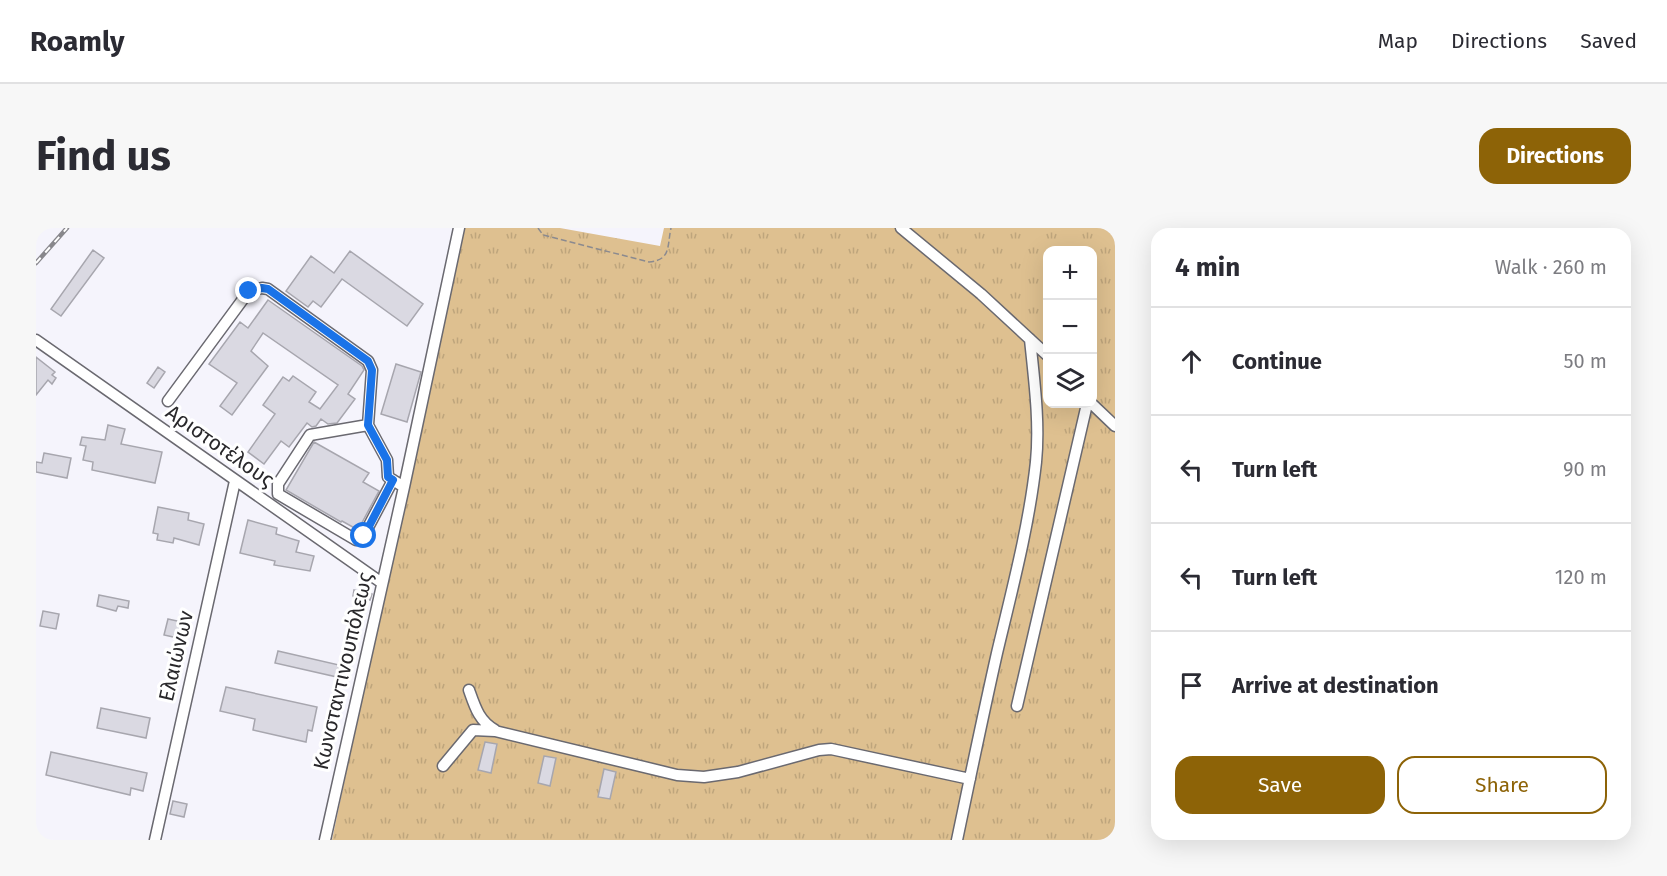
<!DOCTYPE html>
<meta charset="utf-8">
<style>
:root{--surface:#fff;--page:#f7f7f7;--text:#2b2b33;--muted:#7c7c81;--line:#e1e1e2;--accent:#8d6307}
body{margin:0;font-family:"Fira Sans",sans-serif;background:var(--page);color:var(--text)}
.controls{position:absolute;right:18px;top:18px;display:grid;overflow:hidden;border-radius:12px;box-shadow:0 6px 24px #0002}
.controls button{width:54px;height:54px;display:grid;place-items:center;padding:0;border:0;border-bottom:2px solid var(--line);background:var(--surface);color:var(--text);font:30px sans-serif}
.stop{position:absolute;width:18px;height:18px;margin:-14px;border:4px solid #1a73e8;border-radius:50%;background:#fff}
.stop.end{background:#1a73e8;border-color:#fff;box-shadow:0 2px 6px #0008}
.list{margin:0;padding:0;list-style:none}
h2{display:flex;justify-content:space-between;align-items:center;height:78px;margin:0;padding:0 24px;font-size:26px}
h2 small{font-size:20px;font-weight:400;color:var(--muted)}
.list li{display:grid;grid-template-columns:39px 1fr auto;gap:18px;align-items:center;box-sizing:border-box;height:108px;padding:0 24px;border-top:2px solid var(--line)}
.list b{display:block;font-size:22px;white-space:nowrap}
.list em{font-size:20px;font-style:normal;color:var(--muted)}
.actions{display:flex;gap:12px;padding:18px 24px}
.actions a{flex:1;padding:14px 0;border:2px solid var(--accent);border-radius:18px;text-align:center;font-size:21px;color:var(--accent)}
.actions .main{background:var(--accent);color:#fff}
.icon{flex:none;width:33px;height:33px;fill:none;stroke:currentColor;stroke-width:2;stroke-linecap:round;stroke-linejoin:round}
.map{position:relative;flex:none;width:1079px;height:612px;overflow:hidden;border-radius:18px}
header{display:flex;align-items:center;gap:36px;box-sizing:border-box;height:84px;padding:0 30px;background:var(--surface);border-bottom:2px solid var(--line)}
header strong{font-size:28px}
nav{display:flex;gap:33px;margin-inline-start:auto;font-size:21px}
.intro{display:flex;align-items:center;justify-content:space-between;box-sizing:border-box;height:144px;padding:0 36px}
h1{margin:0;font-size:42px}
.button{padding:15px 27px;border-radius:18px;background:var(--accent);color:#fff;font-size:21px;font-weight:700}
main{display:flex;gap:36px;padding:0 36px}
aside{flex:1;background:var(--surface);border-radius:18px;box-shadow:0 6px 24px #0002}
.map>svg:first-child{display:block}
</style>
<header>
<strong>Roamly</strong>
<nav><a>Map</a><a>Directions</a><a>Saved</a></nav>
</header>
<div class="intro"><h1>Find us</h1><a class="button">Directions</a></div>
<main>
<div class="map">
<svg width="1079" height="612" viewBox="0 0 1079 612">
<defs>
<pattern id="grass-tufts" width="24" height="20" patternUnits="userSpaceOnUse" patternTransform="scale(1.5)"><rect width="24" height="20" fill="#dec090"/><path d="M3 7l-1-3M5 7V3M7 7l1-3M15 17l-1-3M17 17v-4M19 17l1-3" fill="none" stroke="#bea57c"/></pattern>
</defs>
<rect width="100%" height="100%" fill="#f5f4fc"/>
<path fill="url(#grass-tufts)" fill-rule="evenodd" d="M425,0h99l100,18 4,-18h445l6,5v607h-783zM1011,22h45v154h-45z"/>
<path fill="#dad9e2" stroke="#a7a6ae" stroke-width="1.5" d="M57,22l11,8 -43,58 -10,-7z
M314,23l73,53 -16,22 -65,-47 -21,28 -8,-6 -5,6 -22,-16 25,-35 23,17z
M232,72l94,66 2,4 -16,24 7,5 -18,24 -9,1 -7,-5 -5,7 -4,1 -5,-4 -18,24 -8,-6 -17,23 -16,-12 27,-38 -12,-9 20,-28 6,4 4,-5 23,16 -7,10 11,7 18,-24 -75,-52 -12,18 17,15 -36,49 -12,-9 17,-23 -28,-19 31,-42 8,6z
M0,129l19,15 -3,3 4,3 -4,6 -4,-4 -12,15z
M360,136l25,8 -14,50 -26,-8z
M122,139l7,5 -11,16 -7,-5z
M72,197l17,4 -4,15 41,8 -7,31 -63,-13 1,-8 -10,-2 3,-14 -6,-1 2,-8 23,3z
M278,214l55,31 -6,9 16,9 -21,39 -16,-9 -1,1 -55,-32z
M8,225l27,5 -4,20 -31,-6v-10l6,1z
M122,279l31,6 -1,7 16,4 -5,21 -25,-7 -1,5 -16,-3 1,-6 -5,-1z
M212,292l29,8 -1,6 23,7 -3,11 18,4 -4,15 -36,-6 1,-4 -35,-8z
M318,362l18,4 -2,6 -17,-4z
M63,367l30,6 -1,7 -10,-2 -2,5 -19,-5z
M7,383l16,3 -3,15 -16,-3z
M132,391l14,3 -4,16 -14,-3z
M242,423l61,14 -2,12 -62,-14z
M190,459l91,20 -5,24 -4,-1 -2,12 -53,-12 2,-11 -35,-8z
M65,480l49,10 -4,20 -49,-10z
M449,514l12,2 -6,29 -13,-3z
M15,524l96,21 -4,18 -12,-3 -1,7 -84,-20z
M508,528l12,2 -6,28 -12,-3z
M568,541l12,3 -6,27 -12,-2z
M137,573l14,3 -3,13 -14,-3z"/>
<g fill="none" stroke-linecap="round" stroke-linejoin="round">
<g stroke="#6a6970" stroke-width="13">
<path id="minor" d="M865,0l80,66 66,61
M0,112l346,243
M132,173l81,-110 13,-3 6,1 100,72 4,9 -4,55 19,35 1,17 16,10
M1056,176l23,22
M332,197l-58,10 -32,49v10l78,46 8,-5 29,-55
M433,462c6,17 10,31 26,40
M981,478l70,-302
M407,538l30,-36 22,1 182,44 27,2 34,-5 81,-22 12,-1 139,30
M119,612l80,-359
M289,612l79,-353 55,-259
M921,612c13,-62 26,-125 40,-187 15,-63 32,-127 39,-191 4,-40 -2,-83 -6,-123"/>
</g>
<path stroke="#8b8a8f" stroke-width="1.5" stroke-dasharray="6 3" stroke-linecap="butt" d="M502,0l5,7 106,27c22,-2 18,-15 22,-34"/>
<use href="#minor" stroke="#fff" stroke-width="10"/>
<g stroke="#88878c" stroke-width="4.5">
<path id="rail" d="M0,35l31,-35"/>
</g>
<use href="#rail" stroke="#fff" stroke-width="2" stroke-dasharray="7" stroke-linecap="butt"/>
</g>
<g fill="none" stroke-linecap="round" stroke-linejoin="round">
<path stroke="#1a73e8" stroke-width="8" d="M213,63l13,-3 6,1 100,72 4,9 -4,55 19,35 1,17 5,3 -29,56"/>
</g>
<g text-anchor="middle" stroke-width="6" stroke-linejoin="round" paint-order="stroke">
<g font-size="21" fill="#29282b" stroke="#fff">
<text transform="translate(184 218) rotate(35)" y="7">Αριστοτέλους</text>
<text transform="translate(140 428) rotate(-77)" y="7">Ελαιώνων</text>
<text transform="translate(307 443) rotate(-77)" y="7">Κωνσταντινουπόλεως</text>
</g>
</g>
</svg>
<div class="controls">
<button>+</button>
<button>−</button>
<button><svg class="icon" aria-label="layers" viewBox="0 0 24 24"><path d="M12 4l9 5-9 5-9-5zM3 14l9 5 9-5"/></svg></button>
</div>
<div class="stop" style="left:328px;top:308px"></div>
<div class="stop end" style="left:213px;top:63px"></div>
</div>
<aside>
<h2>4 min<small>Walk · 260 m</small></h2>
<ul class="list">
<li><svg class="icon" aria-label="ahead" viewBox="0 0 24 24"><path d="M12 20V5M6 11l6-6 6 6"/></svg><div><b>Continue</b></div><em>50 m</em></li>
<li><svg class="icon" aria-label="left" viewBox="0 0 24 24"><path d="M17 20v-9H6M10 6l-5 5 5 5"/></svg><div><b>Turn left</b></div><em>90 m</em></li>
<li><svg class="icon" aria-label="left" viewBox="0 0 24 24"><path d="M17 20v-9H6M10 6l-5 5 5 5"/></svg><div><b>Turn left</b></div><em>120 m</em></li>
<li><svg class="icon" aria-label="arrive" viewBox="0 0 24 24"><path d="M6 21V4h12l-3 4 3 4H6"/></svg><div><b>Arrive at destination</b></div></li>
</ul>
<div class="actions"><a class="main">Save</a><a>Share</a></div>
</aside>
</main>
